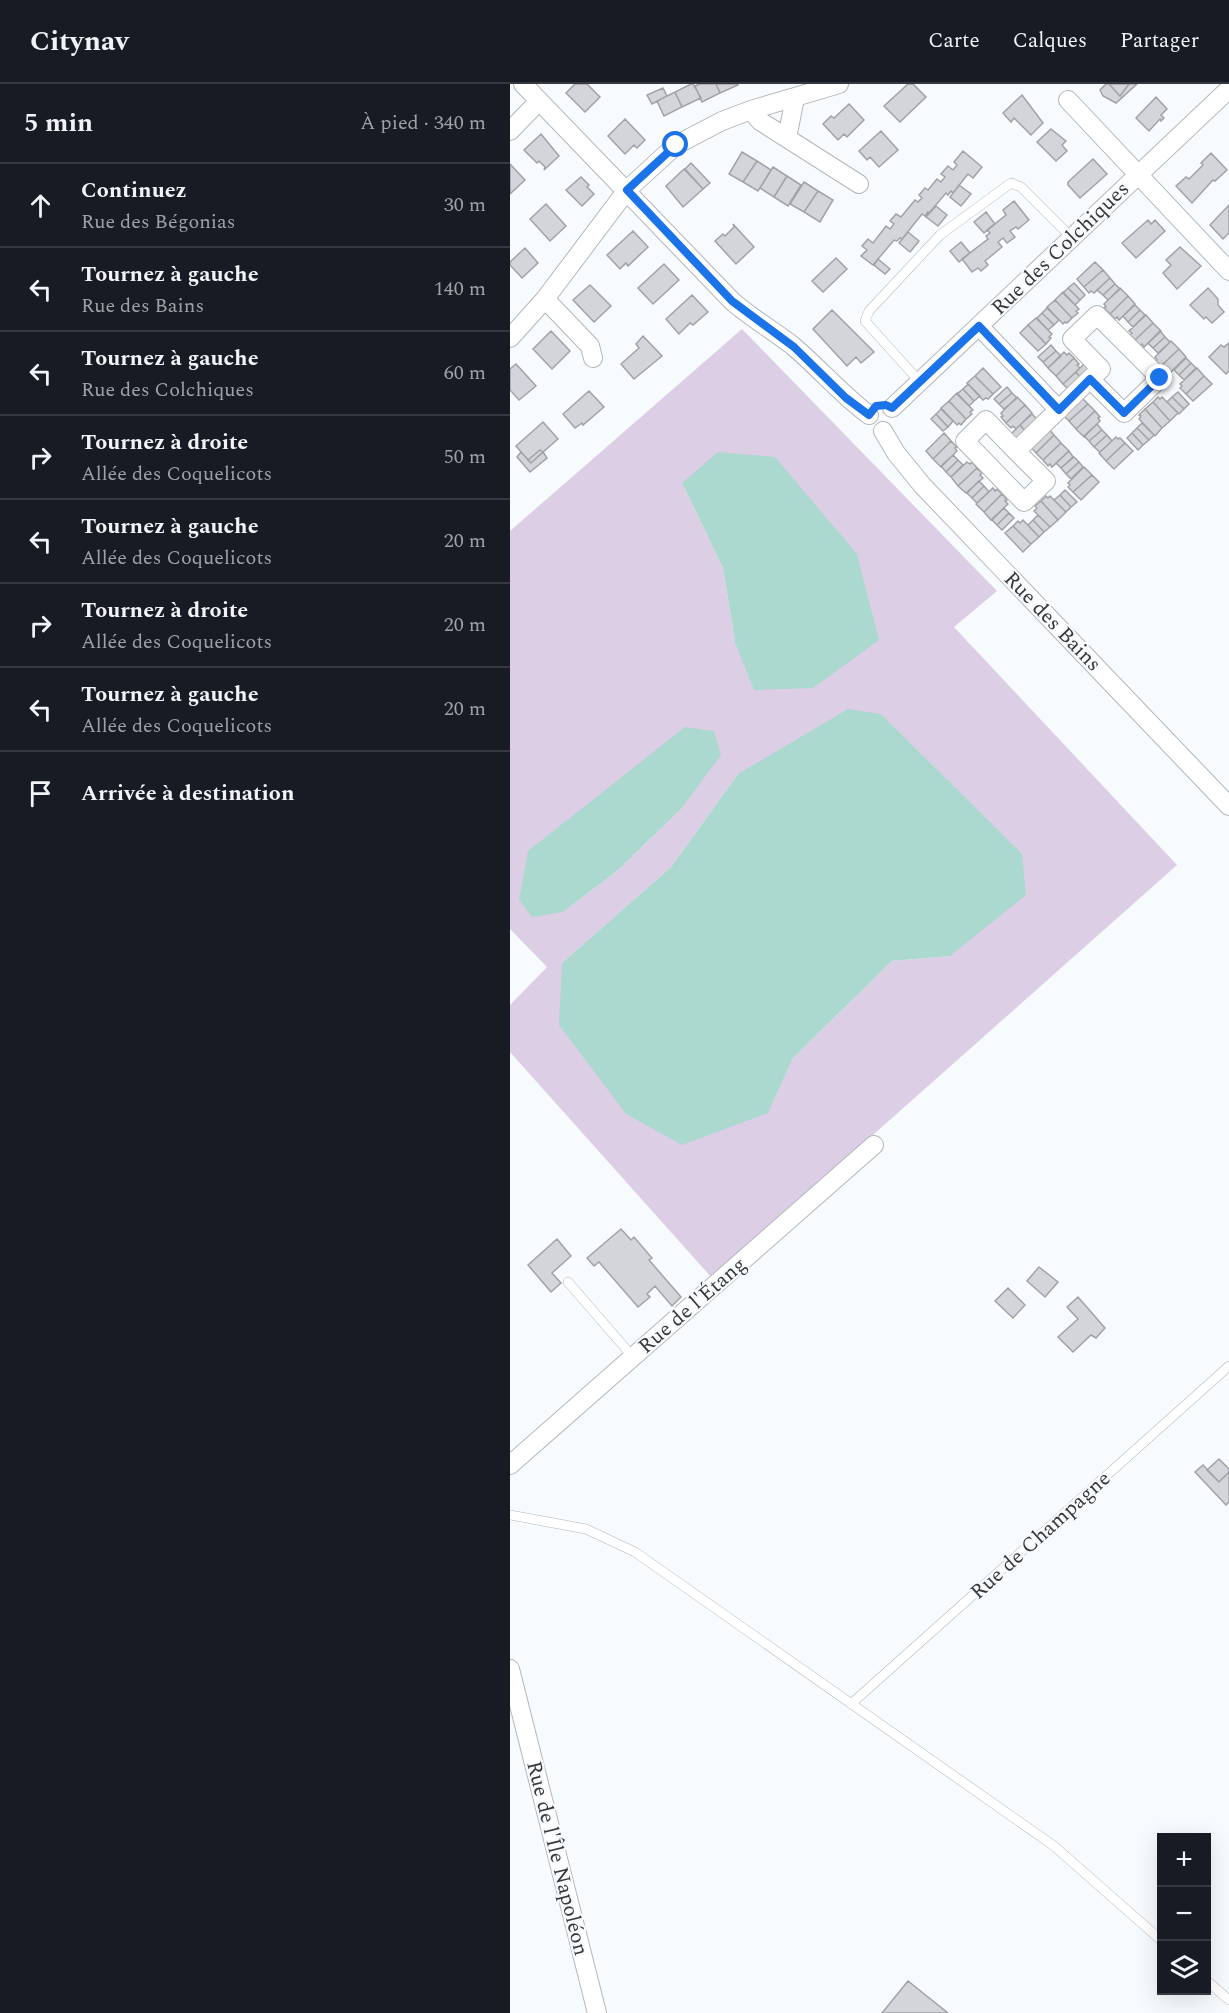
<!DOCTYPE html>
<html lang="fr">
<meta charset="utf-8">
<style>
:root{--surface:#171b24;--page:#242831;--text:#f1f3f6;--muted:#9ea1a6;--line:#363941}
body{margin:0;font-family:Spectral,serif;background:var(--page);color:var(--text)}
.controls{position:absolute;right:18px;bottom:18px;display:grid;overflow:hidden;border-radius:0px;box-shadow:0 6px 24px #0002}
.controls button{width:54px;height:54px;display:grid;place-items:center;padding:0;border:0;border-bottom:2px solid var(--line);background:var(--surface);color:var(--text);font:30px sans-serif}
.stop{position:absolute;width:18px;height:18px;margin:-14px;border:4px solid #1a73e8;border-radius:50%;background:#fff}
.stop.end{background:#1a73e8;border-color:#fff;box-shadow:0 2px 6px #0008}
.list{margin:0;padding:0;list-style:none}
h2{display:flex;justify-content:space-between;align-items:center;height:78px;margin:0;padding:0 24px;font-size:26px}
h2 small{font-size:20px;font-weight:400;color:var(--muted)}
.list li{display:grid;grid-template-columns:39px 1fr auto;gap:18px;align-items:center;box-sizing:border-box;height:84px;padding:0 24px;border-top:2px solid var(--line)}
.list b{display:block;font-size:22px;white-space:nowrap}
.list p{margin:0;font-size:20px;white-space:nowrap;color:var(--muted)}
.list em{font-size:20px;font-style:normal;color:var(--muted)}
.icon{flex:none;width:33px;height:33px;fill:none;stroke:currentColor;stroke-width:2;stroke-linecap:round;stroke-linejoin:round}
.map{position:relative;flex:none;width:719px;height:1929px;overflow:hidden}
header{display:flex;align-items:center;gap:36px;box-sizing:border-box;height:84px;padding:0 30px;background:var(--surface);border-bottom:2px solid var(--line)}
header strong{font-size:28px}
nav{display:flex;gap:33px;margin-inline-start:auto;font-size:21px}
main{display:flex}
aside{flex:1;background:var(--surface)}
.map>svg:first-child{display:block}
</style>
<header>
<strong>Citynav</strong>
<nav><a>Carte</a><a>Calques</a><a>Partager</a></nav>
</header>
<main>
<aside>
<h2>5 min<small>À pied · 340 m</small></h2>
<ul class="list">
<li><svg class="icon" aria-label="ahead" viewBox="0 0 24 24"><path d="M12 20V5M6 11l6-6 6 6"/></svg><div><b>Continuez</b><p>Rue des Bégonias</p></div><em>30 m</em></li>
<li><svg class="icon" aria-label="left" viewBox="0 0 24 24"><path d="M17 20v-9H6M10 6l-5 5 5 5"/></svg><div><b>Tournez à gauche</b><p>Rue des Bains</p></div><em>140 m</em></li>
<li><svg class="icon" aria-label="left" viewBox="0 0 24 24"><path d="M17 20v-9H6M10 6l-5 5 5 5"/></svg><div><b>Tournez à gauche</b><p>Rue des Colchiques</p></div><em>60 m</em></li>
<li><svg class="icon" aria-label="right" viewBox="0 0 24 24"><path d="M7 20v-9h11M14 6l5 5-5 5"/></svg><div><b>Tournez à droite</b><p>Allée des Coquelicots</p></div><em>50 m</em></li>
<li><svg class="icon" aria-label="left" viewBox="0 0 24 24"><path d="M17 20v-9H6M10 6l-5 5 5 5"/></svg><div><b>Tournez à gauche</b><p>Allée des Coquelicots</p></div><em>20 m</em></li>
<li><svg class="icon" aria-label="right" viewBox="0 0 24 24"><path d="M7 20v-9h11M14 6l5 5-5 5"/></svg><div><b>Tournez à droite</b><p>Allée des Coquelicots</p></div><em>20 m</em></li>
<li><svg class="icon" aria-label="left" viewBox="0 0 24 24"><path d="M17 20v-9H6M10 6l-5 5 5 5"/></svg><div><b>Tournez à gauche</b><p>Allée des Coquelicots</p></div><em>20 m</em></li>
<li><svg class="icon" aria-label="arrive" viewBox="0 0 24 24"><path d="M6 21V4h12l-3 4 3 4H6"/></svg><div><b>Arrivée à destination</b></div></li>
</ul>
</aside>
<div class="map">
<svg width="719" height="1929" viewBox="0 0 719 1929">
<rect width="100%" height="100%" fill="#f7fbfe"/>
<path fill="#dccee5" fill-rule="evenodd" d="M232,245l255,262 -43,36 223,238 -465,413 -202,-226v-47l37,-38 -37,-38v-398zM172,399l131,205 -78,-46 -12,-74zM228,690l212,182 -58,5 -99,97 -25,54 -206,-149 109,-96zM171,725l-64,62 -54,41z"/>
<path fill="#abd8cf" d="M208,368l57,5 82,97 22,86 -66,48 -59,2 -19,-48 -12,-74 -41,-85z
M338,625l33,5 141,140 4,41 -76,61 -58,5 -99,97 -25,55 -86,32 -56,-31 -67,-89 3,-62 109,-96 67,-93z
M175,643l29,4 7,24 -40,54 -64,62 -54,41 -31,5 -13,-17 9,-49z"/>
<path fill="#d4d5d9" stroke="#a1a2a6" stroke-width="1.5" d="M65,0h12l13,13 -15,15 -19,-19z
M181,0h2l8,14 -19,9 -7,-15z
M190,0h16l4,9 -18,9 -7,-16z
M206,0h22v1l-18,8z
M398,0h5l13,13 -26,25 -16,-16z
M596,0h3l11,12 9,-12h8l-21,19 -13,-7 -3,-6z
M599,0h20l-9,12z
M153,4l4,8 -15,8 -5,-9z
M165,8l7,15 -18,9 -7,-15z
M512,11l21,28 -12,12 -17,-17 -3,4 -8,-9z
M646,13l11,12 -6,6 3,3 -3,3 -1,-2 -11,12 -13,-13z
M339,20l15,16 -17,17 -3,-3 -6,6 -15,-16 8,-8 3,2z
M115,35l20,21 -8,8 -3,-3 -9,9 -17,-18z
M541,45l15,12 -4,4 5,6 -11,10 -19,-19z
M371,47l17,19 -19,17 -9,-10 -3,3 -8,-9z
M31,50l18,22 -15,14 1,-3 -6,-6 -2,2 -13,-13z
M453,67l19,16 -9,11 -5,-4 -15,19 -2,-2 -3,4 -2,-2 -17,20 -1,-1 -3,4 -3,-2 -20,25 -2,-1 -3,3 -3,-1 -21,25 -12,-9 6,-6 -5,-4 6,-7 5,4 13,-17 4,3 4,-5 -4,-3 6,-7 5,3 14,-17 3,2 4,-4 -3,-3 6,-7 3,2 9,-11 4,3 4,-5 -4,-3 7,-8 5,4 4,-5 -3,-3z
M232,68l15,9 -14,21 -14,-8z
M701,69l16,17 -12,11 -2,-1 -21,23 -16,-17 10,-9 3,2 14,-14 -2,-2z
M583,75l14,15 -27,24 -12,-13v-3z
M247,77l14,9 -13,21 -15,-9z
M181,79l19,20 -7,6 -18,-20z
M0,80l15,16 -15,14z
M263,83l14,9 -13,21 -14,-9z
M174,85l19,20 -20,18 -17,-21z
M277,92l14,9 -13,21 -14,-9z
M71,93l8,8 -2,2 7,7 -12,12 -16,-16z
M294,98l14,9 -14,21 -14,-8z
M449,101l12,9 -10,12 -11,-9z
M308,107l15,9 -13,22 -16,-10z
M504,117l15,19 -11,9 -2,-2 -6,4 5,6 -8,6 -4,-5 -5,4 4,5 -17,14 3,4 -7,6 -3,-3 -6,4 -10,-13 26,-20 -2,-3 4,-3 -3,-3 19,-15 -3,-5z
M36,120l20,22 -16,15 -20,-22z
M719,121v28l-6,6 -13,-14z
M426,122l11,9 -9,11 -12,-9z
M476,128l9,12 -11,9 -10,-11z
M638,136l3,4 4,-4 10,11 -29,27 -14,-15z
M223,140l21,23 -18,17 -21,-23 8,-7 2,2 9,-9z
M123,147l15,16 -20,19 -2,-3 -6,6 -13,-14z
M398,148l11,9 -9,11 -11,-9z
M451,158l9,11 -11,9 -9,-11z
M670,163l21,19 -24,23 -14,-16 8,-8 -5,-5z
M15,164l13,15 -16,15 -12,-13v-3z
M326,174l11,11 -24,23 -11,-11z
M368,175l12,10 -5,5 -11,-9z
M585,178l8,8 -19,17 -7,-8z
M154,180l15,16 -26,24 -15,-16z
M593,186l7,8 -16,15 -3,-2 -2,2 -5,-6z
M600,194l5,6 -12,11 -6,-5z
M564,199l11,12 -5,5 -12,-12z
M605,200l5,5 -12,11 -5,-5z
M80,201l21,21 -17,16 -21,-22z
M558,204l12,12 -5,5 -12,-12z
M610,204l8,8 -18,18 -6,-6 2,-1 -2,-3z
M698,204l10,11v6l6,7 -12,11 -6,-6 -2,2 -14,-14z
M553,208l16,17 -3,2 2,2 -6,5 -17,-18z
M182,211l16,17 -15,13 -3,-2 -11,11 -13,-15z
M618,212l7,8 -16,16 -2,-3 -2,2 -5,-5z
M545,216l17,18 -5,5 -2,-1 -2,2 -16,-17z
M625,221l5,5 -12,12 -5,-6z
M537,224l12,12 -5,5 -12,-12z
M322,226l42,42 -13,11 -5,-6 -9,9 -34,-37z
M630,226l5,5 -12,12 -5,-5z
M532,229l12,12 -6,5 -11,-12z
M636,231l7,8 -18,17 -5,-5 2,-2 -3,-2z
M526,234l16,16 -3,3 2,1 -5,6 -18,-19z
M643,239l8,8 -17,16 -2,-3 -2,2 -5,-6z
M518,241l18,19 -8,7 -18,-18z
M41,247l19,20 -18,18 -19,-20z
M650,247l5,6 -12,11 -5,-5z
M133,252l19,20 -28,23 -13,-15 18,-16 -3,-4z
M655,253l5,5 -12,11 -5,-5z
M661,257l8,8 -19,18 -5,-5 2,-2 -2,-3z
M719,259v28l-3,3 -17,-17 12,-12 3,2z
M541,261l5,6 -13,11 -5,-5z
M669,265l7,8 -16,16 -3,-2 -2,1 -5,-5z
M546,267l5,5 -13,12 -5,-6z
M554,268l3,3 2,-2 5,5 -18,18 -8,-8z
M564,274l5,6 -2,1 3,3 -17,16 -7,-8z
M676,274l5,5 -12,12 -5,-5z
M578,276l5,5 -13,12 -4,-5z
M681,279l5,5 -12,12 -5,-5z
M6,280l20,22 -17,14 -9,-10v-21z
M473,284l18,19 -8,7 -18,-18z
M687,284l7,8 -18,18 -6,-6 2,-2 -2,-2z
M566,288l4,5 -12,12 -5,-5z
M465,292l18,18 -5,5 -2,-1 -3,2 -16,-17z
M694,292l8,8 -19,17 -7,-7z
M458,300l12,12 -6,5 -11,-12z
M497,303l5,6 -13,11 -5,-5z
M453,305l11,12 -5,5 -12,-12z
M79,307l15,16 -21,18 -1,-2 -7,5 -12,-14z
M668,308l11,12 -5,5 -12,-12z
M447,309l16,17 -3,2 2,2 -6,5 -17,-18z
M502,309l5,5 -13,11 -5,-5z
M507,313l8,8 -19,18 -5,-6 2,-1 -2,-3z
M648,313l2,2 2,-2 16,16 -8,8 -17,-19z
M662,313l12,12 -5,5 -12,-12z
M572,314l6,6 -19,17 -8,-8z
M439,317l17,18 -5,6 -2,-2 -2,2 -16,-17z
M643,318l17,19 -8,7 -17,-19z
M578,320l7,7 -19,18 -7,-8z
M515,321l7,8 -16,16 -3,-3 -2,2 -5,-5z
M431,325l12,12 -5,6 -12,-13z
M635,325l17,19 -7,8 -16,-17 2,-3 -2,-1z
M585,327l5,6 -2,1 2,3 -16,16 -8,-8z
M426,330l12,13 -5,4 -12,-12z
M522,330l5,5 -12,12 -5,-6z
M33,338l15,17 -15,13 -3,-2 -12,10 -12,-14z
M632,339l12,12 -5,5 -12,-12z
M587,340l5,6 -13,11 -5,-5z
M510,341l5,6 -12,11 -5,-5z
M537,343l7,8 -18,18 -5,-6z
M627,344l12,12 -6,5 -11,-12z
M592,346l5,5 -13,12 -5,-6z
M434,349l7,8 -18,18 -7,-8z
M622,349l11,12 -5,5 -11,-12z
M544,351l7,8 -18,17 -7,-7z
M597,351l5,6 -12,11 -6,-5z
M606,353l2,2 2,-1 5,5 -19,18 -7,-8z
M441,357l6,6 -2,1 2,3 -16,16 -8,-8z
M551,359l8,8 -17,16 -2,-3 -2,2 -5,-6z
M615,359l8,8 -19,18 -8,-8z
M30,366l3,2 -12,11 -3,-3z
M559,367l4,6 -12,11 -5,-5z
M11,368l10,11 12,-11 4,6 -17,14 -13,-15z
M443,371l5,5 -12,12 -5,-6z
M564,373l5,5 -13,12 -5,-6z
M448,376l5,5 -12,12 -5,-5z
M457,378l3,2 2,-2 5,6 -19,18 -7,-9z
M569,378l4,5 -12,12 -5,-5z
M574,383l8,8 -19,17 -5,-5 2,-2 -2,-2z
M467,384l5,5 -2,2 3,3 -17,15 -8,-7z
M582,391l7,7 -18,18 -8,-8z
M469,397l5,5 -12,12 -5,-5z
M474,402l5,6 -12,11 -5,-5z
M483,404l2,3 2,-2 5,5 -18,18 -8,-8z
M555,406l12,12 -6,5 -11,-12z
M492,410l5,6 -2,1 3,3 -17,16 -7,-8z
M550,411l11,12 -5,5 -12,-12z
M536,412l2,2 2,-2 16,16 -8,8 -17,-19z
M531,417l17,19 -8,7 -16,-16 3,-3 -2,-2z
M494,424l5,5 -12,12 -5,-5z
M499,429l5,5 -12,12 -5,-5z
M528,431l12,12 -6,5 -11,-12z
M513,436l16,17 -8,7 -18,-18 5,-5 2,2z
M523,436l11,12 -5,5 -11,-12z
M503,442l18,18 -8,8 -18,-19z
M111,1145l10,11 3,-3 18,21 -3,2 32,37 -9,9 -17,-20 -8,8 3,3 -12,10 -39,-45 -5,4 -7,-8z
M47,1155l14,17 -19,17 9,10 -10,9 -23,-27z
M529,1183l19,15 -13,15 -18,-16z
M498,1204l17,17 -12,13 -18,-17z
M568,1213l27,31 -9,10 -5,-3 -18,17 -15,-15 20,-18 -11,-12z
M709,1375l10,10v3l-10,10 -12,-12z
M693,1381l16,17 10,-10v30l-3,3 -31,-33z
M398,1897l40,32h-66z"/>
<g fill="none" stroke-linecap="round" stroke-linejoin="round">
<g stroke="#b3b7ba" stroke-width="10">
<path id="lane" d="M410,298l-55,-61 4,-10 71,-76 71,-52 10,4 51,51
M58,1198l65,75
M0,1431l76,14 49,23 419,294 108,95
M341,1620l378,-338
M696,1896l23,20"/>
</g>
<g stroke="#b3b7ba" stroke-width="20">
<path id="street" d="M13,0l209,217c19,17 41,29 61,45 26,22 48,48 76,69
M558,16l161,171
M241,26l9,11 99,63
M0,47l29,-30
M277,54l8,-40
M35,215l45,47 3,12
M469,242l80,84
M0,254l35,-39 82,-109 49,-45 46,-24 29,-11 88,-26
M382,324l337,-319
M373,347l13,22 26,32 307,321
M506,367l-30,-31 -21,21 59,61 22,-21 -30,-30 74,-72 34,34 36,-35 -63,-63 -25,24 29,30 -11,10
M0,1381l364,-320
M0,1585l87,344"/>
</g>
<use href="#lane" stroke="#fff" stroke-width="9"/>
<use href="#street" stroke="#fff" stroke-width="18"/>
</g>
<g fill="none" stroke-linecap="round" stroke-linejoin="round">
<path stroke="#1a73e8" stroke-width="8" d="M166,61l-49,45 105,111 62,46 52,51 23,17 7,-9 10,-1 6,3 87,-82 80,84 31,-31 34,34 36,-35"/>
</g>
<g text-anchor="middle" stroke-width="4.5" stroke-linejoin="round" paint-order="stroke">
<g font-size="21" fill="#373839" stroke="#f7fbfe">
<text transform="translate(550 164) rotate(-44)" y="7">Rue des Colchiques</text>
<text transform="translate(543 537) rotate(46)" y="7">Rue des Bains</text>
<text transform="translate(182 1221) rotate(-41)" y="7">Rue de l'Étang</text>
<text transform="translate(530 1451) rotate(-42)" y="7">Rue de Champagne</text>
<text transform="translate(48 1774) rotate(76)" y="7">Rue de l'Île Napoléon</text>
</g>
</g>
</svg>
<div class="controls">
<button>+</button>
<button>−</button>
<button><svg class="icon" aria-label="layers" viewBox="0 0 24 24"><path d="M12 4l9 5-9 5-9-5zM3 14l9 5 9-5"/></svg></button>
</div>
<div class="stop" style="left:166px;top:61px"></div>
<div class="stop end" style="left:650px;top:294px"></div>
</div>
</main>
